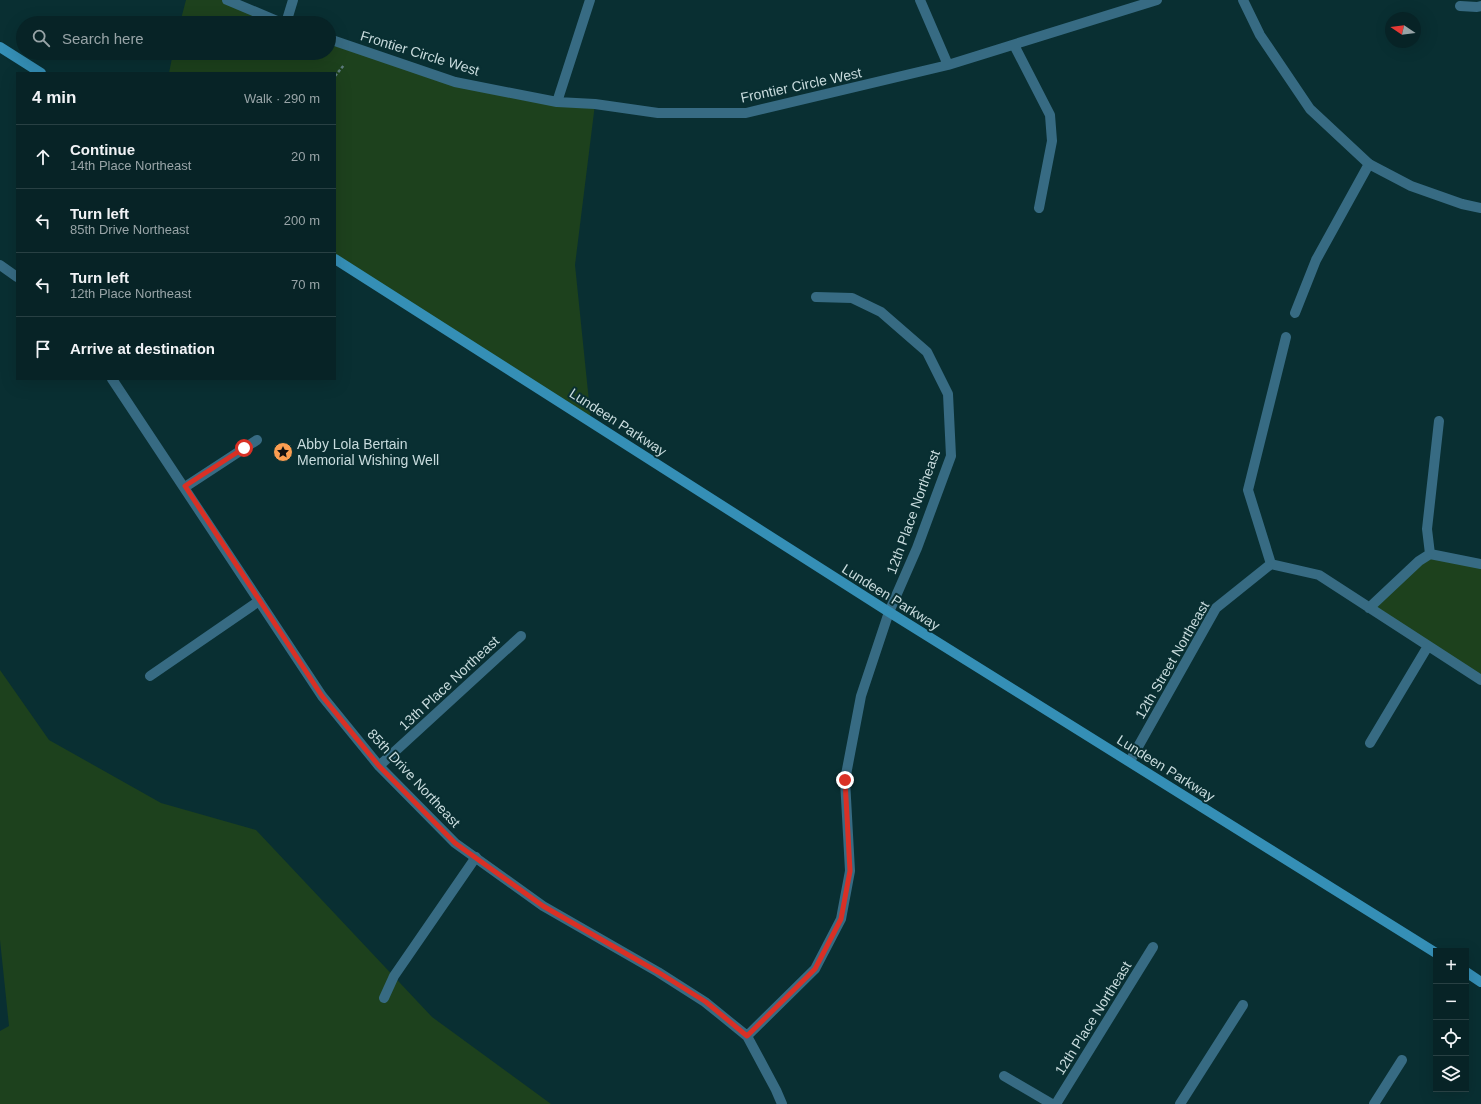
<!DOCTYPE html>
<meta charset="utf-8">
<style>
:root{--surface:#072326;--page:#152f32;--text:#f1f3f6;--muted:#98a4a7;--line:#284043}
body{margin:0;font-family:Helvetica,sans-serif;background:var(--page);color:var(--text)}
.controls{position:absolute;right:12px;bottom:12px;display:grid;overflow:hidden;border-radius:0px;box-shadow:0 4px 16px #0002}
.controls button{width:36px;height:36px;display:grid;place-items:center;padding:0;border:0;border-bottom:1px solid var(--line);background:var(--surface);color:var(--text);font:20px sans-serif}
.compass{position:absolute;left:1385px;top:12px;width:36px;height:36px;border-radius:50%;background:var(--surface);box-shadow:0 4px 16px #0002;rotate:283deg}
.stop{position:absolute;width:12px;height:12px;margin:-9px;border:3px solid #d93025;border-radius:50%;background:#fff}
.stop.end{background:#d93025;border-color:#fff;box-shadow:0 1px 4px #0008}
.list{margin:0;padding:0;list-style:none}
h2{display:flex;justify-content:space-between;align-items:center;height:52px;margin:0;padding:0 16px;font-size:17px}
h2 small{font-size:13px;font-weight:400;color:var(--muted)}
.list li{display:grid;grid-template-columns:26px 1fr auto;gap:12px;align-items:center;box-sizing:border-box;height:64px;padding:0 16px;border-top:1px solid var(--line)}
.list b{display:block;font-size:15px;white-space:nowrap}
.list p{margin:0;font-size:13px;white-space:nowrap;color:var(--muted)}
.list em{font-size:13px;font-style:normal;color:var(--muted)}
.icon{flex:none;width:22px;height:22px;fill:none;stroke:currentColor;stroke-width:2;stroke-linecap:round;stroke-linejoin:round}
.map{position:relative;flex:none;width:1481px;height:1104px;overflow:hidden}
.search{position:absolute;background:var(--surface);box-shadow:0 4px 16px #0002;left:16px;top:16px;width:320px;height:44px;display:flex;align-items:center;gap:10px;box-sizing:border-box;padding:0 14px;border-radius:22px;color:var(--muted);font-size:15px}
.panel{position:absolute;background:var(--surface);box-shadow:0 4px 16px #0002;left:16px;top:72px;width:320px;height:308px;border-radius:0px}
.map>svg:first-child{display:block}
</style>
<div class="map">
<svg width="1481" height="1104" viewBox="0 0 1481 1104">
<rect width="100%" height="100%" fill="#092f32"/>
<path fill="#1d411d" d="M186,0h49l47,23h-102z
M329,39l126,43 140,22 -20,161 16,156 -256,-163v-185h-166l4,-20h156z
M1430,554l51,10v116l-112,-72z
M0,670l49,70 112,63 95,27 176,187 119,87h-551v-73l9,-5 -9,-86z"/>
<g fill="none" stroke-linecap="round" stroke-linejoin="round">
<path stroke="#5d7a7d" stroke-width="2.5" stroke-dasharray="3 2" stroke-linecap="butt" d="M335,76l9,-11"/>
<path stroke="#376b83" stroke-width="10" d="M1460,6l17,1 4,-1
M150,676l109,-75
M384,998l10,-22 82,-119"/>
<path stroke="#376b83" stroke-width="10" d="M227,0l55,23
M920,0l28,65
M286,23l7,-23
M329,39l126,43 102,20 38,2 63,9h88l202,-48 209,-65
M1014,45l36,70 2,26 -13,67
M557,102l33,-102
M0,265l17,12
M1295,313l21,-53 53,-96
M112,379l210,317 57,70 76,77 88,63 115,66 47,30 42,34 29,54 6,14
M185,487l72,-47
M1430,554l-3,-25 12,-108
M1271,564l48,11 162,105
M1369,608l50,-47 11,-7 51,10
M1370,743l58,-97
M1130,761l86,-153 55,-44 -23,-74 38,-153
M379,766l142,-130
M747,1036l68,-67 26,-50 9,-48 -5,-91 16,-84 28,-84 28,-64 34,-92 -3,-62 -21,-42 -46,-40 -29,-14 -36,-1
M1004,1076l48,28
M1056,1104l97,-157
M1180,1104l63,-99
M1374,1104l28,-44"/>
<path stroke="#376b83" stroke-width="10" d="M1243,0l17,35 50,74 59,55 42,22 51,18 19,4"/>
<path stroke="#358fb6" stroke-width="10" d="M0,47l41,26
M335,259l554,353 547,341
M1466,972l15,10"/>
</g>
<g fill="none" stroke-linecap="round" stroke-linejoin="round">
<path stroke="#d93025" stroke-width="5" d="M244,448l-59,38 137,210 57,70 76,77 88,63 115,66 48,30 41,34 68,-67 26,-50 9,-48 -5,-91"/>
</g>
<defs>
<g id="sight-disc" transform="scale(1)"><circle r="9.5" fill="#fb9e51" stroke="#092f32"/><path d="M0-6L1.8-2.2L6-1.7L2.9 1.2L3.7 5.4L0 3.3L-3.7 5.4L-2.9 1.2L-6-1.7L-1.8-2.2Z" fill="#111"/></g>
</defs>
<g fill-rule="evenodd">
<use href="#sight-disc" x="283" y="452"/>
</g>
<g text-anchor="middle" stroke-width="4" stroke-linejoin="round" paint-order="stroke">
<g font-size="14" fill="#c8dbdd" stroke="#092f32">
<text transform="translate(420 53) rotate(17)" y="5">Frontier Circle West</text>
<text transform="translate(801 85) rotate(-12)" y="5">Frontier Circle West</text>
<text transform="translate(618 422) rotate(33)" y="5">Lundeen Parkway</text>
<text transform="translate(913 512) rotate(-70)" y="5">12th Place Northeast</text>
<text transform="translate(891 597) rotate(32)" y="5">Lundeen Parkway</text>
<text transform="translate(1172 660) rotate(-60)" y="5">12th Street Northeast</text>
<text transform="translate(449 683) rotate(-43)" y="5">13th Place Northeast</text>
<text transform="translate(1166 768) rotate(32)" y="5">Lundeen Parkway</text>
<text transform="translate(414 778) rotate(47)" y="5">85th Drive Northeast</text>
<text transform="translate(1093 1018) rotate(-58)" y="5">12th Place Northeast</text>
</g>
<g font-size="14" fill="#c8dbdd" stroke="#092f32" text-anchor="start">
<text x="297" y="449">Abby Lola Bertain<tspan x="297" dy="16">Memorial Wishing Well</tspan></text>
</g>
</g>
</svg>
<div class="controls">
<button>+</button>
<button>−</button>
<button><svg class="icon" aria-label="locate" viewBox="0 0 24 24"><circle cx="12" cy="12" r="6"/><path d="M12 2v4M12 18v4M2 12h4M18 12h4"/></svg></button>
<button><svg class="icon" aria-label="layers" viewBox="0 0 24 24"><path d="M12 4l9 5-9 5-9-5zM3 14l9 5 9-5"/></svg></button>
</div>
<svg class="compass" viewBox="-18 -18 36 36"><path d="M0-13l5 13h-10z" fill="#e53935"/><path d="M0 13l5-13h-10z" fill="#98a4a7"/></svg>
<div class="stop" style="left:244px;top:448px"></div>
<div class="stop end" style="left:845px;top:780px"></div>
<div class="search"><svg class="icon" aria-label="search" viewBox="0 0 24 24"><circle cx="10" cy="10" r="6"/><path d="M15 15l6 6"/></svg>Search here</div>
<section class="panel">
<h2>4 min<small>Walk · 290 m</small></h2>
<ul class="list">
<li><svg class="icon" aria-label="ahead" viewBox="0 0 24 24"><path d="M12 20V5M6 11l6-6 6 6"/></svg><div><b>Continue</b><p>14th Place Northeast</p></div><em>20 m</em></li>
<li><svg class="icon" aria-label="left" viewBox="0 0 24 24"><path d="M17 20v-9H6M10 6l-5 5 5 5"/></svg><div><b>Turn left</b><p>85th Drive Northeast</p></div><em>200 m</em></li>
<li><svg class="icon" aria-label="left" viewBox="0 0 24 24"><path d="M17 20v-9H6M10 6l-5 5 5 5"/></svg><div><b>Turn left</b><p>12th Place Northeast</p></div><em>70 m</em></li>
<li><svg class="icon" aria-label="arrive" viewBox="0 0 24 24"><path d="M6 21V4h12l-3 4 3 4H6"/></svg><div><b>Arrive at destination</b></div></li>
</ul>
</section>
</div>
